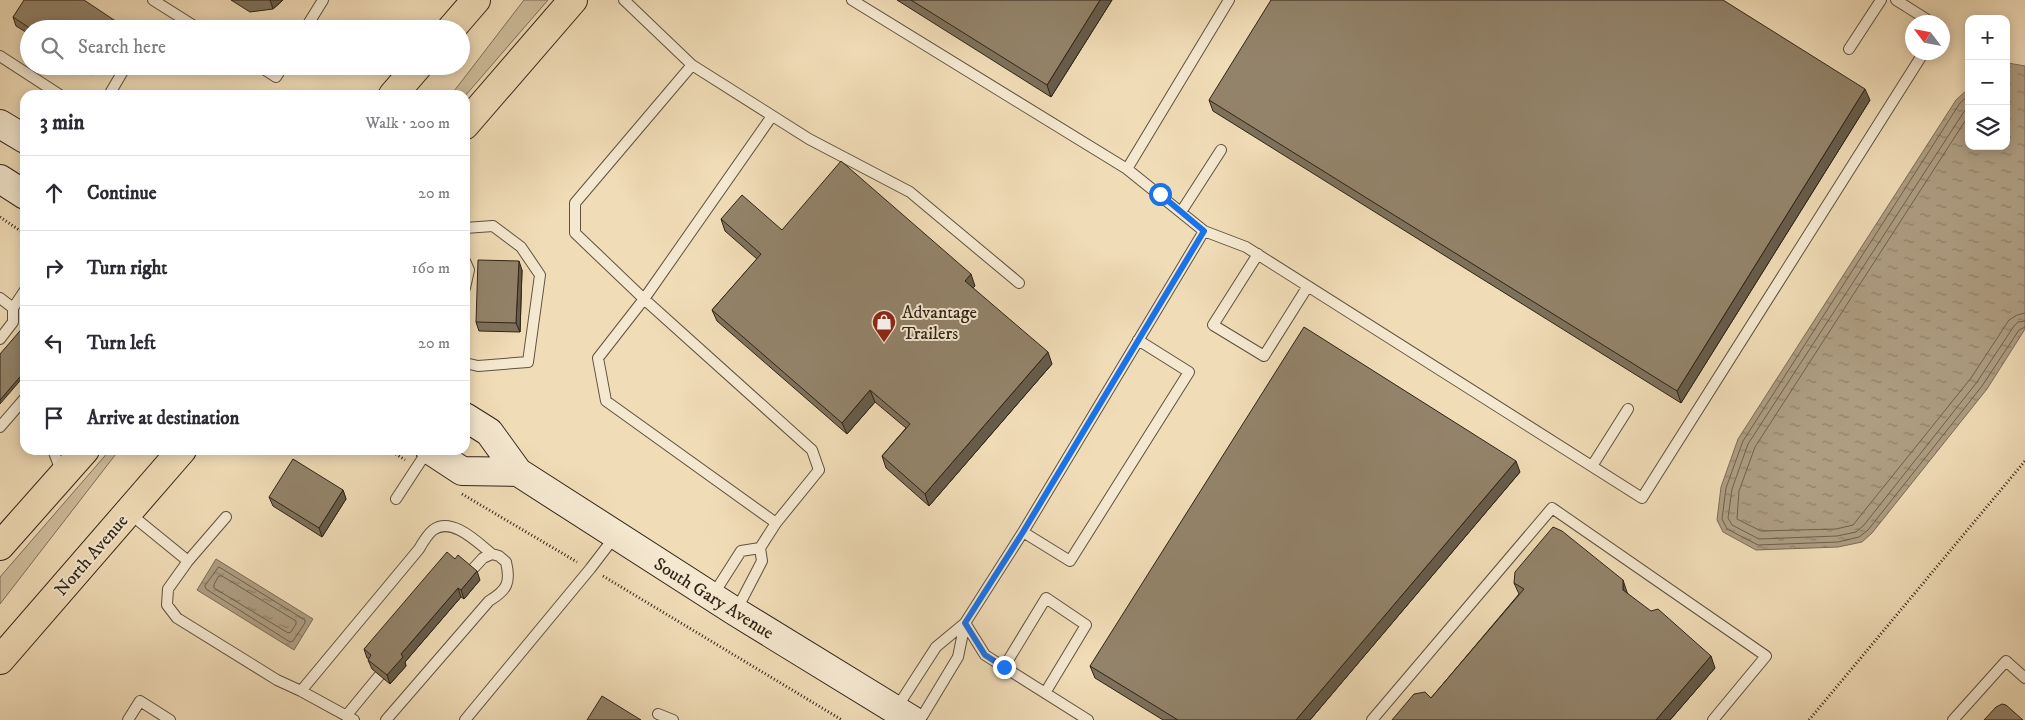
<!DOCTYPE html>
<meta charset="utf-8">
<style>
:root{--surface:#fff;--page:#f2f2f3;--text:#2b2b33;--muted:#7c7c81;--line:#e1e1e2}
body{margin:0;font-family:"IM FELL DW Pica",serif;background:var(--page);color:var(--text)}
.controls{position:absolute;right:15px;top:15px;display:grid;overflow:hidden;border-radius:10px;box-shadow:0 2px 12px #0003}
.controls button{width:45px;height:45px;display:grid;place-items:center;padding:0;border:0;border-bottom:1px solid var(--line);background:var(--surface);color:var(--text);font:25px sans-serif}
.compass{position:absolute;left:1905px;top:15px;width:45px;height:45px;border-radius:50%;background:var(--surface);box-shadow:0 2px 12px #0003;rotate:302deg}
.stop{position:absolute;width:15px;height:15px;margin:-11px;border:4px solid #1a73e8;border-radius:50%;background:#fff}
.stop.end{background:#1a73e8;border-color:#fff;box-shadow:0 1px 5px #0008}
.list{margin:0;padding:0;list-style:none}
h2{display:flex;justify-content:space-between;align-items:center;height:65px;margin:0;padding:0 20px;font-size:21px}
h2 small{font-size:16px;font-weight:400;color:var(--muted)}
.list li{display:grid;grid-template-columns:32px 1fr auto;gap:15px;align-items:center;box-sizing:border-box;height:75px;padding:0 20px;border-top:1px solid var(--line)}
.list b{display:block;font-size:19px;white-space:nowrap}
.list em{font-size:16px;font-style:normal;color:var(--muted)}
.icon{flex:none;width:28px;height:28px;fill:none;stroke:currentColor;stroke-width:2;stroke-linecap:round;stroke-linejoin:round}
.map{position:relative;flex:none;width:2025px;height:720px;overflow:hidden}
.search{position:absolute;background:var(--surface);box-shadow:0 2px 12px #0003;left:20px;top:20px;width:450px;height:55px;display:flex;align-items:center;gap:12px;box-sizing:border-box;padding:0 18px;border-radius:28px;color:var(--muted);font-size:19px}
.panel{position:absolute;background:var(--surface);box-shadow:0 2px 12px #0003;left:20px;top:90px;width:450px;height:365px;border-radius:15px}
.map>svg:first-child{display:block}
</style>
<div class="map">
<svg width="2025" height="720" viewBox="0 0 2025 720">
<defs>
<pattern id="water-ripples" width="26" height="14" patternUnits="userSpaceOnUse" patternTransform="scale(1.25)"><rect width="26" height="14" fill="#ae9d81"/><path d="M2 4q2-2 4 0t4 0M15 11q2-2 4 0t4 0" fill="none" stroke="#8e8069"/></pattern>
</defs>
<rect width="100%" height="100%" fill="#f0dcb7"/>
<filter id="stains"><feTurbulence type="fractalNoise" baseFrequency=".004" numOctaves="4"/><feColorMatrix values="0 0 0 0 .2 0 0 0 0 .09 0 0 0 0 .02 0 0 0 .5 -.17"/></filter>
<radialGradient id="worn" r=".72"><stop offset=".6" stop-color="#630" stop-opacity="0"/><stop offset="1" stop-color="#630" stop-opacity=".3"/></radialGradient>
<path fill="#cfbd9c" stroke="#7f705a" d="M524,0h24l-83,96 -14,-1z
M110,450h9l-119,154v-27z"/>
<path fill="url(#water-ripples)" stroke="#7b6c57" d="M2008,63l17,3v263l-38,60 -115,144 -10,9 -24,5 -82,3 -33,-18 -6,-12 4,-33 17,-48 218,-339 13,-12v58h37v-82z
M216,559l97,60 -19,31 -97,-60z"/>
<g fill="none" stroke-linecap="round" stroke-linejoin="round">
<path stroke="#6e604c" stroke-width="1" d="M1969,95l-9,8 -217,338 -17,47 -4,31 5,10 31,16 80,-3 21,-5 9,-7 114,-144 37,-56 6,-3
M1969,104l-221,340 -16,45 -4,29 4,7 27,14 78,-3 19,-4 8,-7 113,-143 37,-56 4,-4 7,-1
M1969,115l-214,332 -16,44 -2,28 24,12 75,-2 17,-4 118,-147 38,-58 8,-5 8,-2
M219,567l86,53v3l-12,18 -3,1 -84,-53 -1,-3z
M219,576h3l74,45v3l-5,8 -3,1 -74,-45v-3z"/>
<g stroke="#5f513f" stroke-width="12">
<path id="lane" d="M153,0l46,29
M624,0l68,65 -117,138v30l69,66 -46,59 8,43 170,122 -16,25 2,13 -26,50
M852,0l275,169 102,-169
M1896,0l35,22
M305,29l18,-29
M1849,49l32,-49
M0,56l60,39
M692,65l117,74 101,53 109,91
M259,66l17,11 7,-11
M109,95l17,-29
M772,116l-128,183 168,151 7,20 -43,53
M1127,169l77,62
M1181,212l40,-62
M465,228l28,-2 28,21 19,28 -12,87 -50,4 -13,-3
M1258,254l-45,71 51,31 44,-70
M465,261l4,9 -4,18
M0,298l13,10
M0,339l13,-17v-14l12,-18
M0,427l25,-29
M53,450l9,23
M1592,466l36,-57
M396,499l32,-49
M129,513l59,48 38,-44
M1023,532l47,29 119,-189 -51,-32
M188,561l-20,28 -1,16 10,13 100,62 24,11
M713,595l28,-44 19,-3
M1004,667l42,-69 40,27 -41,68
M896,709l40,-62 29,-24
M658,714l15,6
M346,716l33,-40
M128,720l12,-19 30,19
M354,720l-53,-29 118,-142c4,-7 8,-14 14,-19 19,-14 45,13 59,24
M386,720l103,-119c18,-11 22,-18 17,-39l-7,-6 -7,-2 -9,4 -12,13
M465,720l125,-151 26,-34
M920,720l38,-63 7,-34
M1088,720l-103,-65 -20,-32 58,-91 181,-301 42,16 396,251 282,-446
M1372,720l180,-212 214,148 -53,64
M1953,720l53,-59 19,17"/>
</g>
<g stroke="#2f2317" stroke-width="30">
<path id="secondary" d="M0,124l25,15
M0,179l25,16
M465,417l24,15 29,40 218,140 176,108
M430,450l32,21 56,1"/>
</g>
<g stroke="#2f2317" stroke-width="30">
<path id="primary" d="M451,29l25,-29
M393,95l25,-29
M465,125l108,-125
M0,546l85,-96
M0,660l182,-210"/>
</g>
<path stroke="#2f2317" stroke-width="3" stroke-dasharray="1 2.5" stroke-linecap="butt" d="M0,217l25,17
M390,450l15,10
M462,494l115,68
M603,576l239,144
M1809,720l216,-259"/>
<use href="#lane" stroke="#f5e8d0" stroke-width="10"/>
<use href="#secondary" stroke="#f5e8d0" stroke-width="28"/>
<use href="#primary" stroke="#f0dcb7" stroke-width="28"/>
</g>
<path fill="#7e715b" stroke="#2f2317" d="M231,0h52l-10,9 -23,3z
M897,0h215l-61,97z
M13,17l107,12h-91v5l-13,-8z
M78,66h19l-5,9z
M1209,100h661l-189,303 -468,-292z
M721,219l61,11 193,56 -2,2 79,76 -123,142 -43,-38 -4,-12 24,-28 -31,-26 -28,32 -130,-113 -5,-11 45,-51 -32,-28z
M522,270l-2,62 -41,-1 -3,-9z
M1520,472l-210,248h-147l-68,-42 -5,-12z
M343,490l3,9 -24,38 -49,-31 -4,-9z
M455,559l25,21 -16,19 -3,-2 -56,65 1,4 -16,18 -18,-15 -4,-9 1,-1 -2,-1 -3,-9z
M1514,583l113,9v1l88,75 -45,52h-278l39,-22 88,-104z"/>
<path fill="#675c4a" stroke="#2f2317" d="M270,0h13l-10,9z
M1100,0h12l-61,97 -4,-12z
M117,22l3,7h-8z
M88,66h9l-5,9z
M1865,89l5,11 -189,303 -4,-12z
M519,261l3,9 -2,62 -4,-9z
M971,274l4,12 -6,6 -4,-11z
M1048,352l4,12 -123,142 -4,-12z
M25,371v4l-25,29v-4z
M870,390l5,12 -28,32 -5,-11z
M1516,461l4,11 -210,248h-14z
M343,490l3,9 -24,38 -3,-9z
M477,571l3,9 -16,19 -3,-9z
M1623,580l4,12 1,10 -5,-12z
M458,588l3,9 -56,65 1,4 -16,18 -3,-9 14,-21z
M1711,656l4,12 -45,52h-14z"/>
<path fill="#93836a" stroke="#2f2317" d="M24,0h60l33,22 -5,7h-81l-18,-12z
M911,0h189l-53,85z
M1271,0h452l142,89 -188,302 -468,-291z
M841,161l130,113 -6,7 83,71 -123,142 -43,-38 28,-32 -40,-34 -28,33 -130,-113 49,-56 -40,-35 21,-24 40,35z
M478,260l41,1 -3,62 -40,-1z
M25,325v46l-25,29v-46z
M1304,327l212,134 -220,259h-118l-88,-54z
M293,459l50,31 -24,38 -50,-31z
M1553,527l9,4 61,49v10l28,21 7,-2 53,47 -55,64h-264l22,-26 11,-2 6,6 93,-109 -10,-6 1,-11z
M447,552l8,7 3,-4 19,16 -16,19 -3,-2 -57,66 2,3 -16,18 -19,-15 3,-5 -7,-6z
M602,696l39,24h-54z
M2002,704l4,1 17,15h-39l12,-13z"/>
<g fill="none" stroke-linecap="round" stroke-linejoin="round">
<path stroke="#1a73e8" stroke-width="6" d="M1004,667l-19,-12 -20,-32 58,-91 181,-301 -44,-37"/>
</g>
<defs>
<g id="shop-pin" transform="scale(1.25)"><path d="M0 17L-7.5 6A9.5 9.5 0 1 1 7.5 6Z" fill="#8f2418" stroke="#f5e8d0"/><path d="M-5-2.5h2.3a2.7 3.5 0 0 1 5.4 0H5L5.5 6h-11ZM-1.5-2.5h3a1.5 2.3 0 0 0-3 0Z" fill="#fff"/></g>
</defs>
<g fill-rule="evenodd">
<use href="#shop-pin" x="884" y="322"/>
</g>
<g text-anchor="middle" stroke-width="4" stroke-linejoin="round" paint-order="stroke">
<g font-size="18" fill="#2f2317" stroke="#f5e8d0" text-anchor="start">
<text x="902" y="318">Advantage<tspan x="902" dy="21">Trailers</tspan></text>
</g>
<g font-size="18" fill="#2f2317" stroke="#f5e8d0">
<text transform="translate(91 555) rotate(-49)" y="6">North Avenue</text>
<text transform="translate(714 598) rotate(32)" y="6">South Gary Avenue</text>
</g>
</g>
<rect width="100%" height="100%" filter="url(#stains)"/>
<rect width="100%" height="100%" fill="url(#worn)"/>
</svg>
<div class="controls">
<button>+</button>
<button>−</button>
<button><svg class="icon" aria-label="layers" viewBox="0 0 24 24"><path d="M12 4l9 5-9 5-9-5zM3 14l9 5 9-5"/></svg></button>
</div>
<svg class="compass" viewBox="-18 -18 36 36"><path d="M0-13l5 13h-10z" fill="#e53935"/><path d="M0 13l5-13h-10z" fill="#7c7c81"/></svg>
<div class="stop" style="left:1160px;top:194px"></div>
<div class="stop end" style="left:1004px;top:667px"></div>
<div class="search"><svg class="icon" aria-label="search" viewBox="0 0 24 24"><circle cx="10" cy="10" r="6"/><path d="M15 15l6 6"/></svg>Search here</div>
<section class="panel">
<h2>3 min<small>Walk · 200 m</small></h2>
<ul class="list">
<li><svg class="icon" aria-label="ahead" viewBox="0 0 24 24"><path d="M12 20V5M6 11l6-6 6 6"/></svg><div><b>Continue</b></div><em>20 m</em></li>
<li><svg class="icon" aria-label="right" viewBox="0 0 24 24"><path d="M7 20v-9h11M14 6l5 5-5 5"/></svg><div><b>Turn right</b></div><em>160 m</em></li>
<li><svg class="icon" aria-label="left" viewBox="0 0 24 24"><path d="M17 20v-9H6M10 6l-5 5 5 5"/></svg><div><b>Turn left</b></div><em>20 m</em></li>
<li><svg class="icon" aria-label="arrive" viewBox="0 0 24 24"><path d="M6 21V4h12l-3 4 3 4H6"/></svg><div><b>Arrive at destination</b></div></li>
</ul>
</section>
</div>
